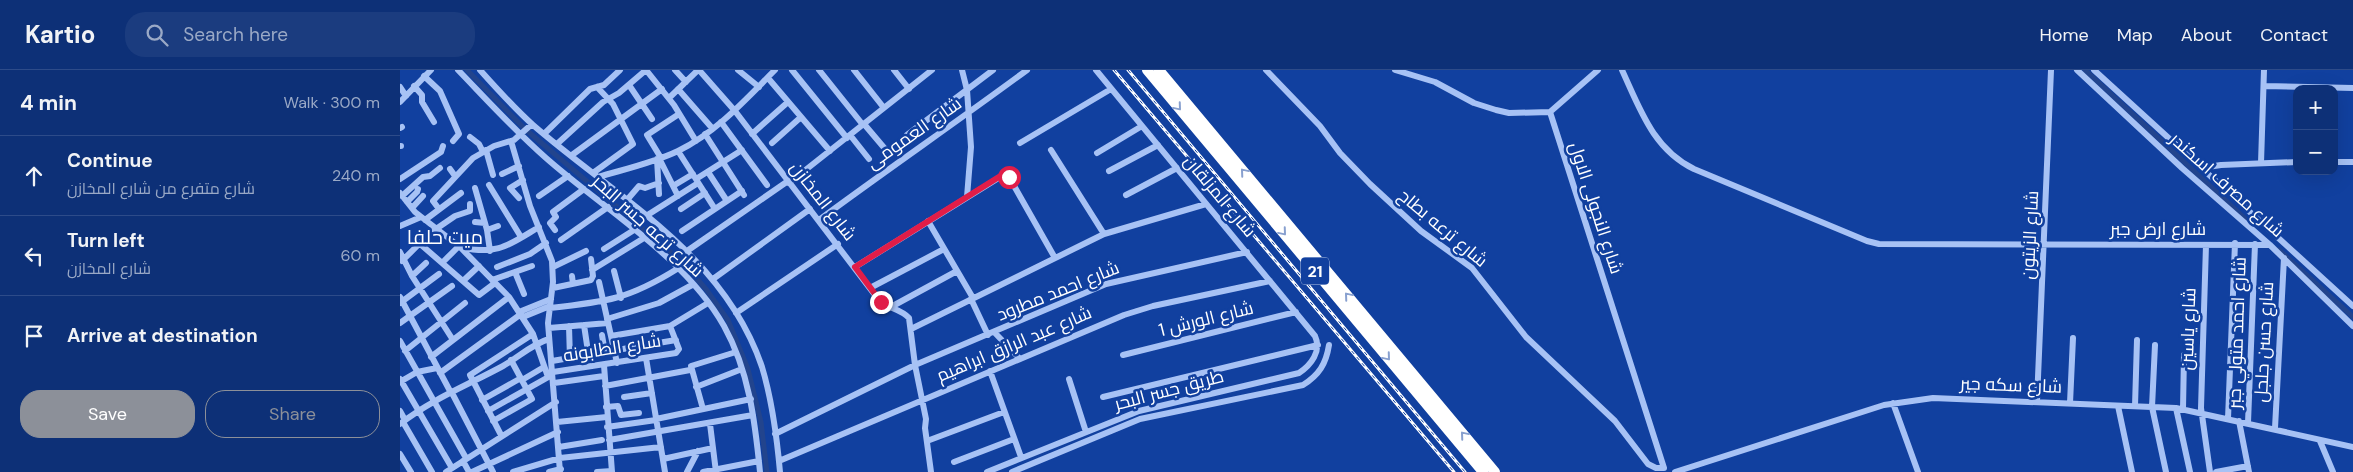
<!DOCTYPE html>
<meta charset="utf-8">
<style>
:root{--surface:#0d3077;--page:#1b3c7f;--text:#f1f3f6;--muted:#9aa9c6;--line:#2d4b89;--accent:#8c9099}
body{margin:0;font-family:"DM Sans",Cairo,sans-serif;background:var(--page);color:var(--text)}
.controls{position:absolute;right:15px;top:15px;display:grid;overflow:hidden;border-radius:10px;box-shadow:0 5px 20px #0002}
.controls button{width:45px;height:45px;display:grid;place-items:center;padding:0;border:0;border-bottom:1px solid var(--line);background:var(--surface);color:var(--text);font:25px sans-serif}
.stop{position:absolute;width:15px;height:15px;margin:-11px;border:4px solid #e11d48;border-radius:50%;background:#fff}
.stop.end{background:#e11d48;border-color:#fff;box-shadow:0 1px 5px #0008}
.list{margin:0;padding:0;list-style:none}
h2{display:flex;justify-content:space-between;align-items:center;height:65px;margin:0;padding:0 20px;font-size:21px}
h2 small{font-size:16px;font-weight:400;color:var(--muted)}
.list li{display:grid;grid-template-columns:32px 1fr auto;gap:15px;align-items:center;box-sizing:border-box;height:80px;padding:0 20px;border-top:1px solid var(--line)}
.list b{display:block;font-size:19px;white-space:nowrap}
.list p{margin:0;font-size:16px;white-space:nowrap;color:var(--muted)}
.list em{font-size:16px;font-style:normal;color:var(--muted)}
.actions{display:flex;gap:10px;padding:15px 20px}
.actions a{flex:1;padding:11px 0;border:1px solid var(--accent);border-radius:20px;text-align:center;font-size:18px;color:var(--accent)}
.actions .main{background:var(--accent);color:#fff}
.icon{flex:none;width:28px;height:28px;fill:none;stroke:currentColor;stroke-width:2;stroke-linecap:round;stroke-linejoin:round}
.map{position:relative;flex:none;width:1953px;height:402px;overflow:hidden}
header{display:flex;align-items:center;gap:30px;box-sizing:border-box;height:70px;padding:0 25px;background:var(--surface);border-bottom:1px solid var(--line)}
header strong{font-size:24px}
nav{display:flex;gap:28px;margin-inline-start:auto;font-size:18px}
.search{width:350px;height:45px;background:var(--page);display:flex;align-items:center;gap:12px;box-sizing:border-box;padding:0 18px;border-radius:20px;color:var(--muted);font-size:19px}
main{display:flex}
aside{flex:1;background:var(--surface)}
.map>svg:first-child{display:block}
</style>
<header>
<strong>Kartio</strong>
<div class="search"><svg class="icon" aria-label="search" viewBox="0 0 24 24"><circle cx="10" cy="10" r="6"/><path d="M15 15l6 6"/></svg>Search here</div>
<nav><a>Home</a><a>Map</a><a>About</a><a>Contact</a></nav>
</header>
<main>
<aside>
<h2>4 min<small>Walk · 300 m</small></h2>
<ul class="list">
<li><svg class="icon" aria-label="ahead" viewBox="0 0 24 24"><path d="M12 20V5M6 11l6-6 6 6"/></svg><div><b>Continue</b><p>شارع متفرع من شارع المخازن</p></div><em>240 m</em></li>
<li><svg class="icon" aria-label="left" viewBox="0 0 24 24"><path d="M17 20v-9H6M10 6l-5 5 5 5"/></svg><div><b>Turn left</b><p>شارع المخازن</p></div><em>60 m</em></li>
<li><svg class="icon" aria-label="arrive" viewBox="0 0 24 24"><path d="M6 21V4h12l-3 4 3 4H6"/></svg><div><b>Arrive at destination</b></div></li>
</ul>
<div class="actions"><a class="main">Save</a><a>Share</a></div>
</aside>
<div class="map">
<svg width="1953" height="402" viewBox="0 0 1953 402">
<rect width="100%" height="100%" fill="#11409f"/>
<g fill="none" stroke-linecap="round" stroke-linejoin="round">
<path stroke="#22448d" stroke-width="5" d="M67,0l58,59 154,130 27,30 22,31 20,49 13,53 6,50
M1685,0l166,154
M1879,180l74,67"/>
<path stroke="#a7c2f5" stroke-width="6" d="M58,0c29,30 57,61 88,88 59,52 139,99 178,168 25,45 31,95 36,146
M80,0c17,19 34,38 53,55 84,73 191,129 229,242 10,33 15,71 18,105
M246,0l28,35 22,36
M275,0l11,12
M299,0l36,41 143,188c9,10 22,9 31,19l6,47 11,54 -1,9 6,44
M338,0l21,17
M392,0l55,68
M419,0l44,55
M454,0l30,38
M494,0l15,19
M562,0l5,20 4,57 -4,50
M866,0l54,56 20,27 30,31 51,47 51,37 54,69 89,84 33,43 8,4h8
M995,0l40,12 39,21 22,7 13,3 41,-1
M1222,0c18,39 31,79 72,99l173,72 12,3 391,1
M1677,0l105,98 88,77 83,81
M1694,0l259,236
M24,6l16,15 19,43 -6,7
M368,8l62,73
M229,15l23,34
M14,16l8,9v7l12,20
M1864,16l89,2
M0,17l6,9
M278,19l34,39
M269,28l29,-28
M0,32l31,-32
M1150,42l114,356
M1150,42l48,-42
M321,52l46,63
M464,54l22,26
M0,58l2,-1
M144,64l46,-45 14,-4 16,-15
M305,64l39,61
M352,64l36,-32
M450,65l19,24
M507,65l86,-65
M70,67l9,7 4,8
M111,71l19,65 22,55 1,21 -5,41 12,149
M372,73l29,-26
M620,73l91,-54
M157,74l46,-42 16,-9 27,-23
M0,76h1
M86,80l7,25
M651,80l53,84
M278,81l37,58
M697,83l45,-27
M172,85l90,-66
M259,88l19,38
M261,88l-14,-23 32,-21
M257,89l2,35
M1934,92h19
M1861,93l3,-93
M1801,98l20,-3 76,-3
M50,99l5,7
M709,101l49,-26
M308,102l19,29
M193,103l40,-29 -20,-40 -16,-17
M102,104l17,-8
M198,107c27,-8 55,-14 80,-26 39,-19 68,-52 97,-81
M0,109l41,-27 2,-6
M296,109l46,-29
M389,113l143,-113
M89,115l32,52
M273,116l20,-12
M75,118l12,42 3,21
M0,123l15,19 45,35 49,50 24,37 15,43
M726,125l51,-27
M2,126l21,-19 7,-1 10,-8
M139,126l29,-20
M119,128l-9,-10 13,-8
M227,130l12,-14 6,2 14,-5
M7,132l10,-10 1,-3
M12,138l11,-12
M39,139l-6,-8 40,-43 21,-12 20,-6 18,-16
M281,139l24,-16
M246,146l52,-33
M25,150l36,-27
M419,150c69,-51 139,-99 208,-150
M528,151l45,77
M75,152l10,1
M0,156l21,-9
M36,159l19,-13 15,-5v-7
M87,160l11,-4
M155,160l-5,-7 6,-6 -3,-5 31,-23
M282,161l60,-40
M161,170l47,-33
M19,173l60,52 16,-12
M1806,175l-5,163 9,64
M61,177c36,9 48,-2 78,-20
M204,179l30,-19
M287,181l101,-70
M0,182l12,24 41,64
M2,191l33,-33
M42,193l17,-17
M97,197l33,-13 16,-11
M153,197l33,-16
M455,197l150,-93 4,3 46,81
M192,200l52,-32
M214,201l7,27
M115,202l9,22
M12,206l14,-13
M172,206l1,8
M313,209l97,-70
M92,210l40,-14
M63,211l16,-15
M199,212l18,81
M153,218l38,-8 2,-4 -2,-17
M470,218l74,-39
M0,227l50,94
M571,229l17,36
M0,233l39,-29
M150,238c56,-6 79,-9 127,-39
M489,238l68,-37
M119,242l32,-13
M336,243l102,-69
M123,247l27,-11
M207,249l52,-16 33,-18
M0,253l52,-37
M184,255l3,20
M169,256l1,33
M149,258l59,-5
M511,259l193,-95 102,-30
M595,263l25,26
M202,265l3,18
M211,266l59,-10 38,-23
M0,271l66,117
M1755,275l-3,62 14,65
M5,281l60,-48
M723,285l173,-43
M31,287l78,-60
M246,288l19,114
M152,291l124,-21
M204,295l8,107
M590,301l31,86
M153,302l123,-19 3,-4 -9,-23
M40,303l81,-59
M0,309l52,89
M669,309l17,53
M122,310l22,-13
M0,312l17,-10 20,-4
M154,313l50,-7
M205,316l85,-16
M296,317l46,-18
M51,321l42,81
M224,327l28,-4
M703,327l215,-52
M82,330l39,-22
M1637,331l14,-331
M1493,333l25,69
M1670,333l3,-65
M1718,336l14,66
M1735,336l2,-66
M206,337l12,-1 3,9 18,-2
M1776,338l14,64
M303,339l-12,-43 45,-14
M1783,339l1,-54
M0,341l5,9
M88,341l64,-36
M256,349l95,-20
M1828,349l7,-176
M93,351l39,-22 -21,-39
M1839,351l10,51
M3,352l29,50
M157,352l50,-5
M1848,353l7,-179
M0,354c32,-25 68,-39 103,-58 16,-9 29,-22 46,-27
M310,354l6,48
M207,357l49,-7
M1875,358l9,-170
M375,364l140,-69 191,-81 141,-32
M101,365l-31,-60 63,-41
M209,370l144,-25
M527,371l77,-29
M1920,371l13,31
M159,377l43,-7
M0,384l11,18
M263,389l50,-11
M63,391l6,11
M379,391l345,-146 29,-9 117,-25
M554,392l60,-23
M46,402l110,-70
M72,402l86,-40
M113,402l47,-14 101,-11
M149,402l12,-3
M197,402l15,-1
M287,402l11,-21
M303,402l56,-11
M587,402l152,-61 160,-38c12,-8 23,-22 16,-37l-219,-266
M612,402l128,-53 163,-34c16,-10 23,-21 26,-40
M1275,402l209,-67 49,-7 243,10 177,39
M1816,402l32,-6"/>
<path stroke="#fff" stroke-width="10" d="M747,0l336,402
M759,0l336,402"/>
<g stroke="#fff" stroke-width="3">
<path id="rail" d="M714,0l340,402
M728,0l337,402"/>
</g>
<use href="#rail" stroke="#11409f" stroke-width="1" stroke-dasharray="4" stroke-linecap="butt"/>
</g>
<defs><path id="oneway-chevron" d="M-2-3.5L2.5 0L-2 3.5" fill="none" stroke-width="1.6" stroke-linecap="round" stroke-linejoin="round" transform="scale(1.25)"/></defs>
<g stroke="#88a0cf">
<use href="#oneway-chevron" transform="translate(778 37) rotate(50)"/>
<use href="#oneway-chevron" transform="translate(844 102) rotate(-130)"/>
<use href="#oneway-chevron" transform="translate(883 162) rotate(50)"/>
<use href="#oneway-chevron" transform="translate(948 226) rotate(-130)"/>
<use href="#oneway-chevron" transform="translate(987 287) rotate(50)"/>
<use href="#oneway-chevron" transform="translate(1064 365) rotate(-130)"/>
</g>
<g fill="none" stroke-linecap="round" stroke-linejoin="round">
<path stroke="#e11d48" stroke-width="6" d="M481,232l-26,-35 147,-92 3,-1 4,3"/>
</g>
<g text-anchor="middle" stroke-width="5" stroke-linejoin="round" paint-order="stroke">
<rect fill="#11409f" stroke="#b8c6e2" stroke-width="1" x="901" y="187.5" width="28" height="27" rx="4"/>
<g font-size="16" font-weight="bold" fill="#fff">
<text x="915" y="207">21</text>
</g>
<g font-size="18" fill="#fff" stroke="#11409f">
<text transform="translate(514 63) rotate(-35)" y="6">شارع العمومى</text>
<text transform="translate(1827 115) rotate(42)" y="6">شارع مصرف اسكندر</text>
<text transform="translate(820 126) rotate(50)" y="6">شارع المزلقان</text>
<text transform="translate(423 131) rotate(52)" y="6">شارع المخازن</text>
<text transform="translate(1196 138) rotate(72)" y="6">شارع النجولى الاول</text>
<text transform="translate(248 156) rotate(42)" y="6">شارع ترعه جسر البحر</text>
<text transform="translate(1043 158) rotate(40)" y="6">شارع ترعه بطاح</text>
<text x="1758" y="165">شارع ارض جبر</text>
<text transform="translate(1630 165) rotate(-87)" y="6">شارع الزيتون</text>
<text transform="translate(658 221) rotate(-22)" y="6">شارع احمد مطرود</text>
<text transform="translate(806 249) rotate(-14)" y="6">شارع الورش 1</text>
<text transform="translate(1788 259) rotate(-88)" y="6">شارع ياسين</text>
<text transform="translate(1837 263) rotate(-88)" y="6">شارع احمد متولي جبر</text>
<text transform="translate(1864 272) rotate(-87)" y="6">شارع حسن جلجل</text>
<text transform="translate(614 274) rotate(-23)" y="6">شارع عبد الرازق ابراهيم</text>
<text transform="translate(212 278) rotate(-9)" y="6">شارع الطابونه</text>
<text transform="translate(1611 315) rotate(2)" y="6">شارع سكه جير</text>
<text transform="translate(769 320) rotate(-15)" y="6">طريق جسر البحر</text>
</g>
<g font-size="20" fill="#fff" stroke="#11409f">
<text x="45" y="174">ميت حلفا</text>
</g>
</g>
</svg>
<div class="controls">
<button>+</button>
<button>−</button>
</div>
<div class="stop" style="left:609px;top:107px"></div>
<div class="stop end" style="left:481px;top:232px"></div>
</div>
</main>
